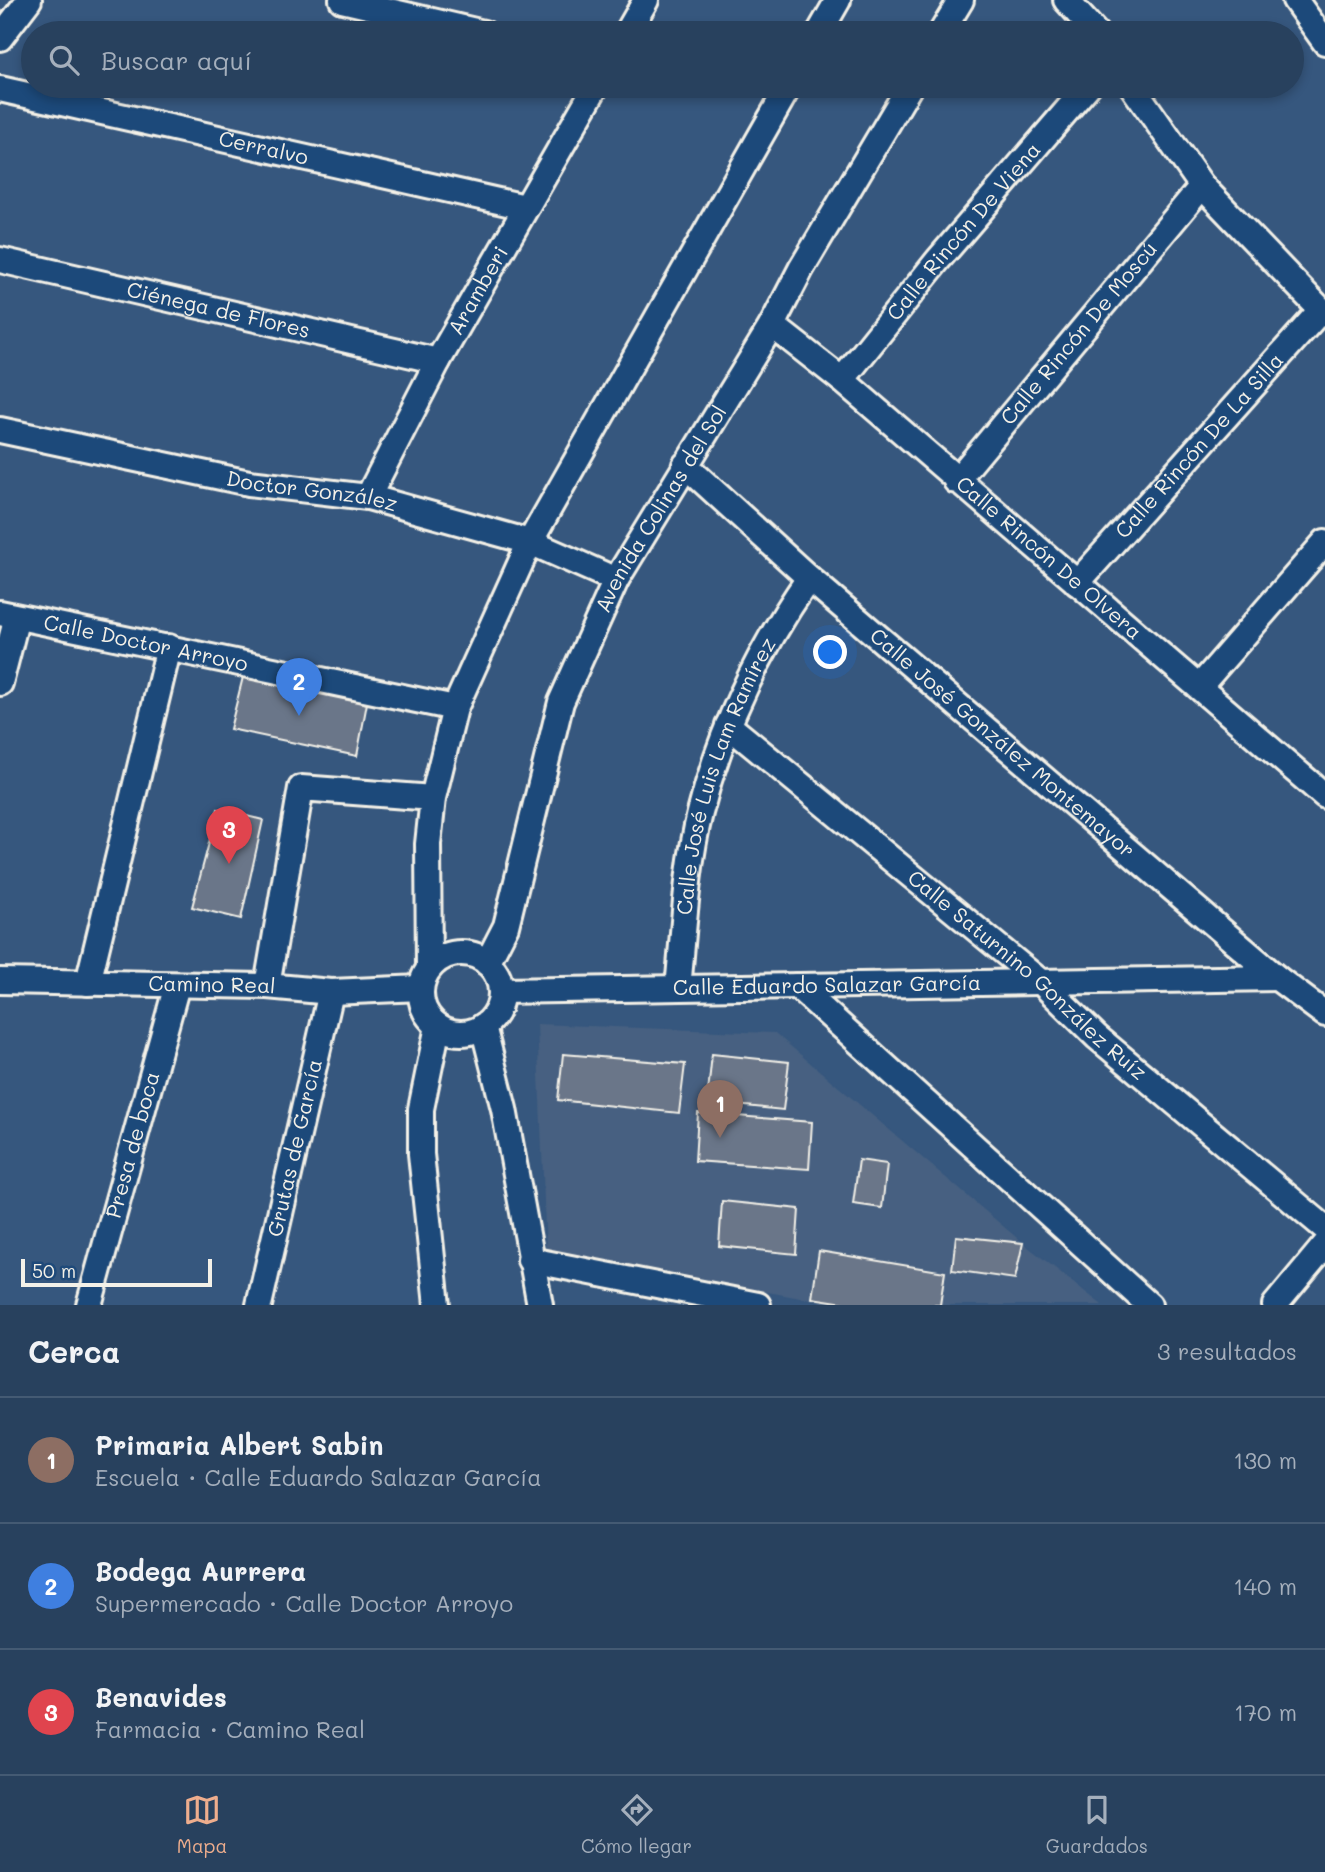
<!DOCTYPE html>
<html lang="es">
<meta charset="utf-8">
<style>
:root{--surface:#28415e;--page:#344c67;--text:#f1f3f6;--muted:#a5afbc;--line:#445a73;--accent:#eead8d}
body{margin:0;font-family:Mali,sans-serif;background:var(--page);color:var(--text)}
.scale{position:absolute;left:21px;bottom:18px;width:191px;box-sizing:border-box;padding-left:7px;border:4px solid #f4f1e8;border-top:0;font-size:19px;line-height:24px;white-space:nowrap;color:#f4f1e8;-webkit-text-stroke:5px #1f4a7a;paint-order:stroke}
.you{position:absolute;left:831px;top:653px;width:24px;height:24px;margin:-18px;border:5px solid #fff;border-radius:50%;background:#1a73e8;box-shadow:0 0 0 10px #1a73e833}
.badge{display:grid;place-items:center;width:46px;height:46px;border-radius:50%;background:var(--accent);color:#fff;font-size:23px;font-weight:700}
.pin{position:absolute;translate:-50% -58px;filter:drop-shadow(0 2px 4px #0008)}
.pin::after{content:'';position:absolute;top:37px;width:24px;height:21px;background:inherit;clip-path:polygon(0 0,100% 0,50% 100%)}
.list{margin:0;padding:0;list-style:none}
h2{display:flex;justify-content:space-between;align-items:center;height:91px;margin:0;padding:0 28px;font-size:30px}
h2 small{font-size:23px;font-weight:400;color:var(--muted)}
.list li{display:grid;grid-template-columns:46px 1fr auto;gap:21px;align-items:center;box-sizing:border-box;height:126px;padding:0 28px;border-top:2px solid var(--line)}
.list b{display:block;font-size:26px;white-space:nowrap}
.list p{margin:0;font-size:23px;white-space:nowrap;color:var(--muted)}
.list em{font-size:23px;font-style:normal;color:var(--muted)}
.icon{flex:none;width:38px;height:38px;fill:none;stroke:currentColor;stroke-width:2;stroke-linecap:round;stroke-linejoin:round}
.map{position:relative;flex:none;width:1325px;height:1305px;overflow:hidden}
.search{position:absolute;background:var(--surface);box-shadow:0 4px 10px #0003;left:21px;right:21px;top:21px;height:77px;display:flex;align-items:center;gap:18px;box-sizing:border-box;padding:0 24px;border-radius:38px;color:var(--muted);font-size:26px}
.sheet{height:469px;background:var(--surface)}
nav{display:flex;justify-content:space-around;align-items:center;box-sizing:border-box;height:98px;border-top:2px solid var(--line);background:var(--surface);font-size:19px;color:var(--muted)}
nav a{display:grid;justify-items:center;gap:4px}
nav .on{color:var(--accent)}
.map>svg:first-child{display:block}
</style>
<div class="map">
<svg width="1325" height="1305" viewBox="0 0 1325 1305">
<rect width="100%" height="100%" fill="#36577e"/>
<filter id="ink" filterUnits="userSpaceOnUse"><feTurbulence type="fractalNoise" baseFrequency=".0143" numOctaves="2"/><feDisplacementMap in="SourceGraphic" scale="14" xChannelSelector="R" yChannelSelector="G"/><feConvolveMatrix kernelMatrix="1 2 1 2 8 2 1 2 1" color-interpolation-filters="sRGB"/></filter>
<g filter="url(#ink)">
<path fill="#466081" d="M537,1024l238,9 248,210 79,62h-263l-293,-53z"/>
<path fill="#6a7689" stroke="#f4f1e8" stroke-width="2" d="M243,677l124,26 -10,53 -127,-27z
M218,809l45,11 -22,99 -49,-12z
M563,1054l122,10 -6,49 -121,-13z
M712,1054l77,8 -6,48 -76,-8z
M698,1113l114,9 -3,47 -114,-8z
M859,1160l28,4 -5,44 -29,-4z
M722,1201l77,8 -3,45 -77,-8z
M956,1236l67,7 -8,36 -63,-9z
M819,1251l126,21 -5,33h-83l-45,-7z"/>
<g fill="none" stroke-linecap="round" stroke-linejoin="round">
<g stroke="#f4f1e8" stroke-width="30">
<g id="street">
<path d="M342,0l142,33"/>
<path d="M1066,0l30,33"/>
<path d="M1295,0l30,42"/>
<path d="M627,33l19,-33"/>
<path d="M819,33l19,-33"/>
<path d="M941,33l20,-33"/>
<path d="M0,38l29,-38"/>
<path d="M1132,86l70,100 123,128"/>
<path id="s1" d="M0,89l525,118"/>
<path id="s2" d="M0,260l438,101"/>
<path id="s3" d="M772,325l70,55 483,416"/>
<path id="s4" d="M842,380l96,-120 150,-174"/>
<path id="s5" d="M0,430l249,53 119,14 162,45 86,38"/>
<path id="s6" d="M685,465l124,113 468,400 48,36"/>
<path id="s7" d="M956,481l246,-295"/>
<path id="s8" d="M368,497l70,-136 158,-275"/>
<path id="s9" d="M1077,583l244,-273"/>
<path id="s10" d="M0,613l455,95"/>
<path d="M0,683l17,-66"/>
<path d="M1200,686l125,-144"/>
<path id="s11" d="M728,725l314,258 55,54 228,191"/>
<circle cx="461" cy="993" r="40"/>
<path id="s12" d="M487,963l19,-37 55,-224 55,-122 156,-255 29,-56 109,-183"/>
<path d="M429,968l-1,-124 5,-46 22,-90 75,-166 259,-456"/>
<path id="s13" d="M0,981l267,5 64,6 90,-4"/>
<path d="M88,983l81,-336"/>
<path d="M267,986l34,-198 132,10"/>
<path d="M797,986l352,319"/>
<path id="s14" d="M678,988c6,-58 8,-118 22,-175 21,-85 59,-163 109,-235"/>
<path id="s15" d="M501,991l776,-13"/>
<path d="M483,1026l21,83 36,196"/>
<path d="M530,1260l228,45"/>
<path id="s16" d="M89,1305l88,-320"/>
<path id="s17" d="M259,1305l72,-313"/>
<path d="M437,1305l-16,-151v-45l17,-83"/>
<path d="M1275,1305l50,-60"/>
</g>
</g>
<use href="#street" stroke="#1f4a7a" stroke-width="24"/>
</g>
</g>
<g text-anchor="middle" stroke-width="5" stroke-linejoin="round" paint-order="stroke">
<g font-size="21" fill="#f4f1e8" stroke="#1f4a7a">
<text dy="7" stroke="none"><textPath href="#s1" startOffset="270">Cerralvo</textPath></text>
<text dy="7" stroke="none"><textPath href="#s4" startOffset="192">Calle Rincón De Viena</textPath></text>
<text dy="7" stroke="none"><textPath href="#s8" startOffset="234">Aramberi</textPath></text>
<text dy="7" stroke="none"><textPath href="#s2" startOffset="224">Ciénega de Flores</textPath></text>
<text dy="7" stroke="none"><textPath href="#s7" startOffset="192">Calle Rincón De Moscú</textPath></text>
<text dy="7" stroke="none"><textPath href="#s9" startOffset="184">Calle Rincón De La Silla</textPath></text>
<text dy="7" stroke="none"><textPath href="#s5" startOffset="318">Doctor González</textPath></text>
<text dy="7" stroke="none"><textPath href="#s12" startOffset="490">Avenida Colinas del Sol</textPath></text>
<text dy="7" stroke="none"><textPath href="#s3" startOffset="362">Calle Rincón De Olvera</textPath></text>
<text dy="7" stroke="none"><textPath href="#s10" startOffset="149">Calle Doctor Arroyo</textPath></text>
<text dy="7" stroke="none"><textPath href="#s6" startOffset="422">Calle José González Montemayor</textPath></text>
<text dy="7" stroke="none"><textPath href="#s14" startOffset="219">Calle José Luis Lam Ramírez</textPath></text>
<text dy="7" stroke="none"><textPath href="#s11" startOffset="390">Calle Saturnino González Ruíz</textPath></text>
<text dy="7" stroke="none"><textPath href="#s13" startOffset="212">Camino Real</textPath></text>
<text dy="7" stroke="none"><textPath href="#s15" startOffset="326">Calle Eduardo Salazar García</textPath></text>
<text dy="7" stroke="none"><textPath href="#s16" startOffset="166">Presa de boca</textPath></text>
<text dy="7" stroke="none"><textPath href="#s17" startOffset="161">Grutas de García</textPath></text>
</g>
</g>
</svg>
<div class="scale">50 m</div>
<div class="you"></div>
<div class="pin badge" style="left:720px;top:1138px;background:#8d6e63">1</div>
<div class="pin badge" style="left:299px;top:716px;background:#3f7fe0">2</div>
<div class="pin badge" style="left:229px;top:864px;background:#e0444e">3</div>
<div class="search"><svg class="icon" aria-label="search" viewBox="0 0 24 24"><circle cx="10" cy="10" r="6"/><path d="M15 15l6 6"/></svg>Buscar aquí</div>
</div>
<section class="sheet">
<h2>Cerca<small>3 resultados</small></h2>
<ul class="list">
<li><span class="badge" style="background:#8d6e63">1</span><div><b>Primaria Albert Sabin</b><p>Escuela · Calle Eduardo Salazar García</p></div><em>130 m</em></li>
<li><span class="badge" style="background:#3f7fe0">2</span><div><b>Bodega Aurrera</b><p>Supermercado · Calle Doctor Arroyo</p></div><em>140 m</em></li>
<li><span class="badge" style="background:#e0444e">3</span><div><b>Benavides</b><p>Farmacia · Camino Real</p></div><em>170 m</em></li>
</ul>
</section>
<nav>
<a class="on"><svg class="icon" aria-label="map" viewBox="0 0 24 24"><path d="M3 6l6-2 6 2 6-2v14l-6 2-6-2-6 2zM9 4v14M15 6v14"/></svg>Mapa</a>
<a><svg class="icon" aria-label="directions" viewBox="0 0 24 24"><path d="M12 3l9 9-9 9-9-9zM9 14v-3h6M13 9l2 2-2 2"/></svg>Cómo llegar</a>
<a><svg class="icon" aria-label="saved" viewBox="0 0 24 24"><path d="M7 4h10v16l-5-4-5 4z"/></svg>Guardados</a>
</nav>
